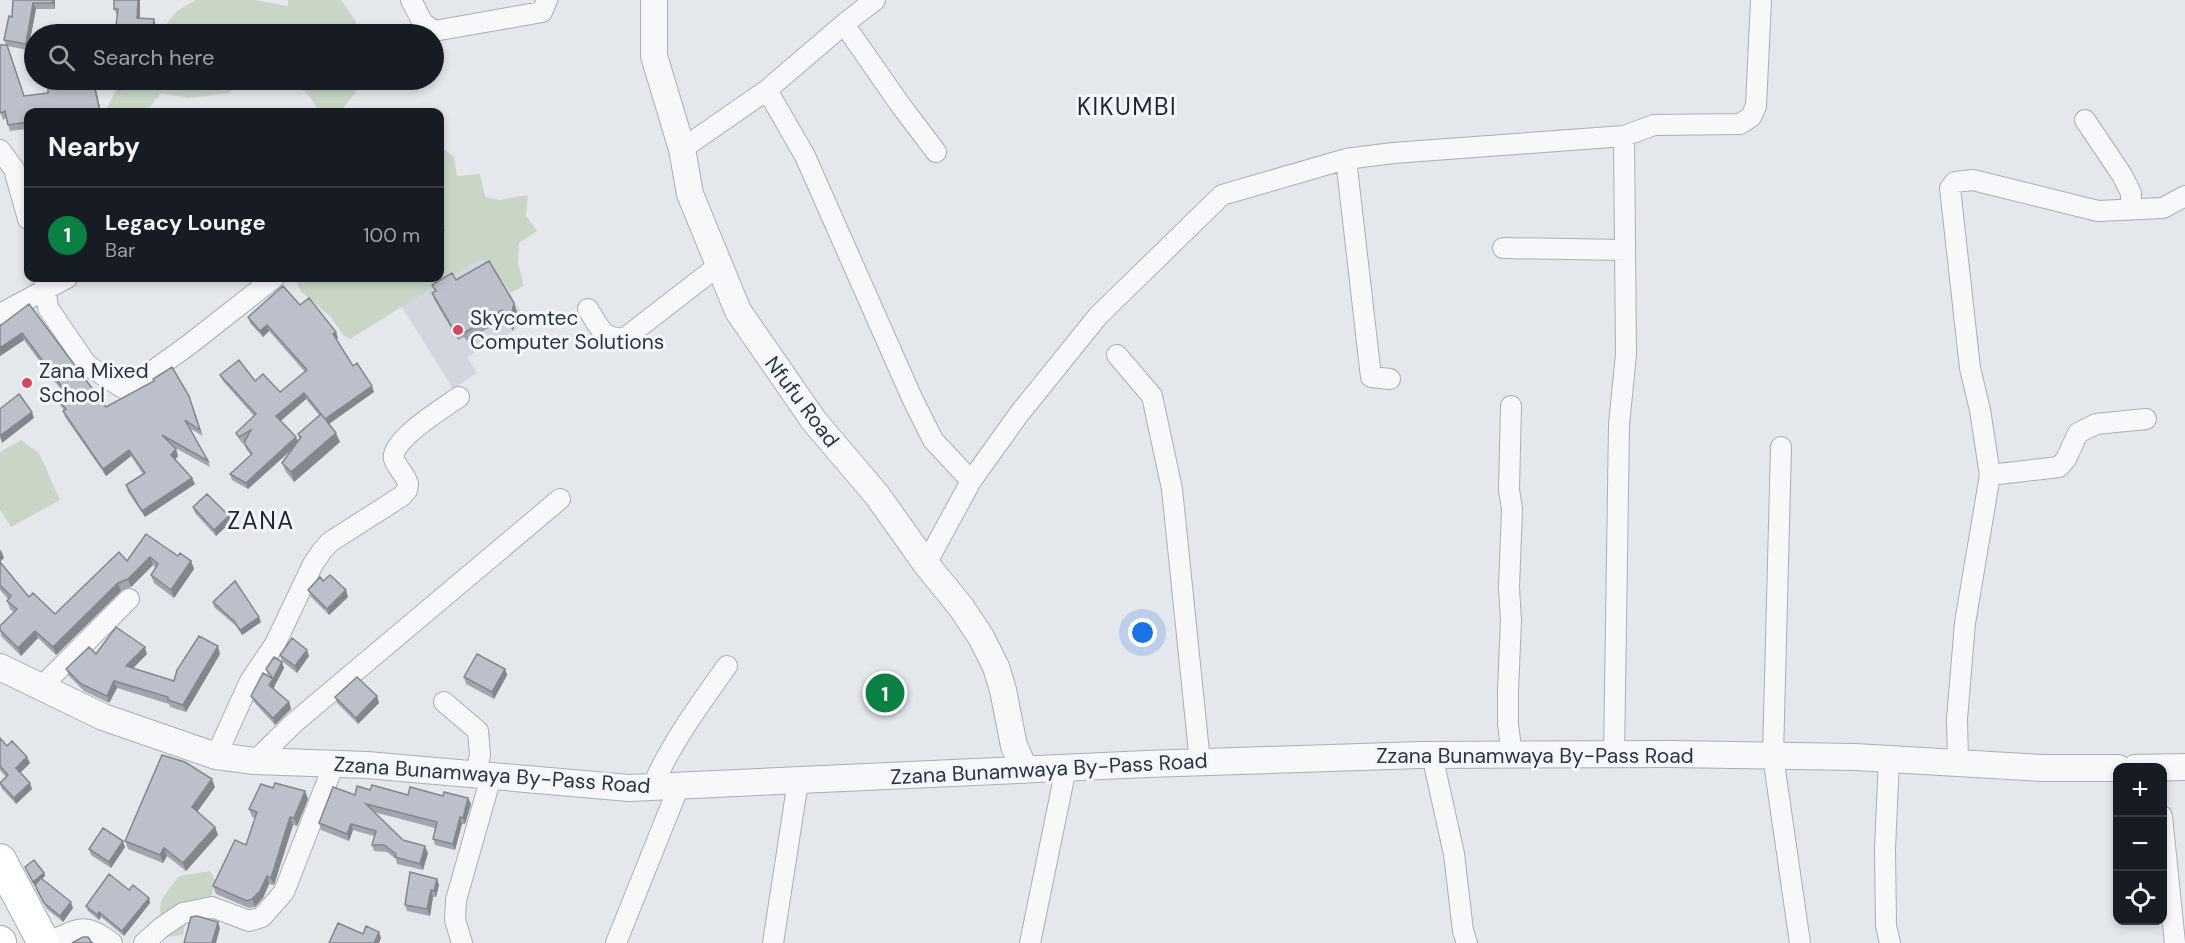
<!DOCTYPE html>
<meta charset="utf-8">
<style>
:root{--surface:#171b24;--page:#20242c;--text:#f1f3f6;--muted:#9ea1a6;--line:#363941;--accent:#0b8043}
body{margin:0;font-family:"DM Sans",sans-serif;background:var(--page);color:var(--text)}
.controls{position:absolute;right:18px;bottom:18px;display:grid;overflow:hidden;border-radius:12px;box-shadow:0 3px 9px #0003}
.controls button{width:54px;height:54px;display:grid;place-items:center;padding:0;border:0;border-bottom:2px solid var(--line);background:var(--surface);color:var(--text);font:30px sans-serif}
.you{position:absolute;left:1143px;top:633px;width:21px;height:21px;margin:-15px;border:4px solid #fff;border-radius:50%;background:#1a73e8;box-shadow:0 0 0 9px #1a73e833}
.badge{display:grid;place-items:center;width:39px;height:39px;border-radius:50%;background:var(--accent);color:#fff;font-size:20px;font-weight:700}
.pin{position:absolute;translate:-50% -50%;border:3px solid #fff;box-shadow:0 2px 6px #0006}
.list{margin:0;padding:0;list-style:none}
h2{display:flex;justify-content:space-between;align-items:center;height:78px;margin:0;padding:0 24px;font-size:26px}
h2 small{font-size:20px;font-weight:400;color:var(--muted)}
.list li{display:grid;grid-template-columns:39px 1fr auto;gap:18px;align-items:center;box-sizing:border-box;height:96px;padding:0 24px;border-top:2px solid var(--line)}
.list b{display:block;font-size:22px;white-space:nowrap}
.list p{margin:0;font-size:20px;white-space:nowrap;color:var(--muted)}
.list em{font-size:20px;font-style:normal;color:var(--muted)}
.icon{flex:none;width:33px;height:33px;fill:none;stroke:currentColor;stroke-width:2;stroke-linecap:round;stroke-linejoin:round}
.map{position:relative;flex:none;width:2185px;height:943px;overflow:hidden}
.search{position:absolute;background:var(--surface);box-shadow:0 3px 9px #0003;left:24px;top:24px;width:420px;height:66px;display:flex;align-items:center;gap:15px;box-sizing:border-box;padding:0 21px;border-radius:33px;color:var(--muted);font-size:22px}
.panel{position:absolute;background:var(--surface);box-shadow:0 3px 9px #0003;left:24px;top:108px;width:420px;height:174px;border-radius:12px}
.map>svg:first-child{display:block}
</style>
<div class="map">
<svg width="2185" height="943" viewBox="0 0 2185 943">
<rect width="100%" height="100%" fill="#e4e7ec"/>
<path fill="#d2d6de" d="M488,255l39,68 -60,34 10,16 -24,16 -53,-85z"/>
<path fill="#c9d6c5" d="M196,0h58l34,6v-6h53l14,20 5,14h-202l19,-23z
M121,80h143l-18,1 -18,12 -39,5 -28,-5 -12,15 3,4h-44l-2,-2z
M284,80h75l-4,13 -15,19h-20l-13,-19z
M440,146l14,11 3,19 23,-2 5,23 15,3 28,-5 -2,21 11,15 -18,12 -1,20 6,23 -13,7 -17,-24 -13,-10 -28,16 -103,64 -7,-4 -12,-18 -30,-25 -6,-14h145z
M21,440l18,13 21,47 -49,27 -11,-17v-58z
M210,871l5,9 -4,18 -25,21 -3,16 -17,2c-10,-34 -8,-34 13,-61z"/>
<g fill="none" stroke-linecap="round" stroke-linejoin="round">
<g stroke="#a9aeb7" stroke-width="22">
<path id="minor" d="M411,0l12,23 11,8 108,-19 5,-12
M844,24l55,79 37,49
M767,90l38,66 107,242 21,42 38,41
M2085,120l37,55 9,18v17
M682,149l85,-59 77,-66 31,-24
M0,150l14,19 14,50
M1346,159l25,218 19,2
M1503,248l121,2
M44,278l4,30 39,57 36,23 13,-5 54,-39 84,-66
M588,309c11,17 14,31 37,29l93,-72
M0,314l67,-36
M1117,355l35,41 20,93 28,273
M1511,406l-2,84 3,19 -3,79 2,32 -3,71v33l4,32
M1781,447l-8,309 27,187
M1990,475l69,-8 7,-8 12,-26 18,-9 50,-5
M926,564l45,-83 48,-67 79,-98 124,-121 124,-36 47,-6 231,-17
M41,687l88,-88
M444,702l34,29 2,24 -5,20
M1432,755l22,99 9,77 4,12
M216,756l34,-75 25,-37 38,-80 9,-13 8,-9 72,-46 5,-6 1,-6c-2,-9 -11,-16 -14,-25 -5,-18 51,-52 65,-62
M1614,756l5,-331 7,-71 -2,-218 30,-11 86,-1 11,-7 5,-11 5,-106
M1889,759l-4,90 1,77 4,17
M255,761l40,-39 265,-223
M1958,764l-1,-45 8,-96 25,-148 -10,-65 -10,-42 -20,-180 5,-6 18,-2 125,31 65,-3 22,-12
M652,787c19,-44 48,-83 75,-121
M2162,816l13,127
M44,943c32,-10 37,-25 68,0
M144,943l18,-16 21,-14 29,-6 37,14 13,-4 22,-25 50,-128
M462,943l-7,-23 1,-20 35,-123
M616,943l63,-157
M773,943l25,-162
M1030,943l36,-175"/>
</g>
<g stroke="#a9aeb7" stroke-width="28">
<path id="tertiary" d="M654,0v56l28,93 8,45 48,117 76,110 63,74 49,69 35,43 20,30 15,30 7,23 11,56 11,24
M0,667l103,50 113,39 39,5 112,4 262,23 518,-24 273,-9 250,-1 185,3 187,11h76
M2135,768l50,-1"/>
</g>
<g stroke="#a3abb8" stroke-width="34">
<path id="primary" d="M0,860l44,83
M0,942v1"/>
</g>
<use href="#minor" stroke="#f7f8fa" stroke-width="20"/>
<use href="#tertiary" stroke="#f7f8fa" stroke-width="26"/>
<use href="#primary" stroke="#fff" stroke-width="32"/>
</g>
<path fill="#a1a5ae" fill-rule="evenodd" d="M13,0h42v9h-19l-8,41 -21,-4 17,50 24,-3v-13h76l-4,11 -12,-4 -2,2 -11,-3 6,26h-73v17l-18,2 -4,-13 -3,2 -3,-9 6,-66 -2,-5 8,-23z
M114,0l26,18 16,8 -1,8h-40l3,-19h-1l-3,-6z
M440,219l5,12 -5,2z
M456,280l61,32 -4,19 -8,-13 -38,23 -3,-4 -6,3 -23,-39 -3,-8 3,-2 -3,-6z
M29,304l77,103 83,-11 14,40 -14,-8 19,33 2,6 -38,-21 4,3 2,7 -3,4 17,18 3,6 -50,33 -17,-25 -2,-7 17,-11 -12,-18 -25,20 -41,-59 -2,-6 1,-1 -4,-5 -2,-6 6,-5 -40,-54 -24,16z
M300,305l38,33 -2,1 17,27 21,26 -45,32 11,18 -46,40 -8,-10 -4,-9 10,-14 -44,40 -16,-9 -2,-6 21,-19 -5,-6 -2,-6 1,-1 -3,1 -3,-4 -3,-6 18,-17 -31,-35 -3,-6 35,6 25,11 25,-20 -36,-41 -6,6 -13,-14 -2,-6zM306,399l13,16 -21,19 1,4 -1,3 -17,-20z
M193,507l36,9 2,6 -15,14 -21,-23z
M146,534l32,22 13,5 3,8 -20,29 -20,-15 -3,-8 5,-7 -3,-3 -22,22 -10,4 -65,64 -18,-17 -17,18 -20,-20 -1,-10 14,-14 -4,-3 -3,-8 1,-2 -8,-9v-28l29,35 26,17 72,-53z
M308,590l40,7 -19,18 -18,-18z
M213,602l48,20 -19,13 -6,-9 -22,-19z
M96,654h51l-14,14 41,13 46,-27 -34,58 -16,-5 -1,-3 -52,-16 -8,15 -25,-12 -15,-15 -3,-7z
M280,655l29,1 -12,17 -15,-12z
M282,662l2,6 -9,17 -1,-1 1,1 -2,4 16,13 2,7 -16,16 -21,-23 -3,-6 20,-18 -5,-9z
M505,669l2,6 -13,24 -28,-15 -2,-7z
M377,696l2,7 -21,21 -21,-21 -2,-6z
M0,738l7,8 20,11 3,6 -10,10 12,16 -16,15 -14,-15 -2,-5v-2l6,-5 -6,-7z
M215,787l-18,25 18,15 3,8 -32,36 -19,-15 -4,7 -35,-14 -3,-8z
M273,788l32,3 3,8 -11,27 -4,-1 -19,60 -5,-1 -6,14 -8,9 -6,1 -33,-14 -3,-8 33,-41 9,-27 -3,-1 -3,-8z
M370,790l38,5 60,3 3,6 -6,20h-3l-7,26 -20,-5 -2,-6 2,-11 -61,-16 29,28 25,13 -5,17 -26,-6 -1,-5 -9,-7 -13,-1 -2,-6 2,-9 -21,-6 -4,11 -28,-11 -2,-7 36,-28z
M125,847l-14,21 -20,-13 -2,-6z
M25,867l19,6 1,3 -3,3 31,29 -10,14 -16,-13 -10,-18 -2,-6 1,-2 -2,2z
M439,885l-3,12h-3l-3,19 -23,-5 -2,-6z
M129,890l20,8 1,5 -26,33 -23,-19 -2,3 -11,-9 -2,-5z"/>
<path fill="#83868d" d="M53,0h2v9l-2,-6z
M138,0h2v24l-3,-6z
M33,3l3,6 -8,41 -2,-6z
M154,19l2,7 -1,8h-3z
M93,80l2,6 6,26h-1z
M105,80l3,7 -2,2 -2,-6z
M119,80h5l-4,11 -3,-7z
M514,303l3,9 -4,19 -3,-9z
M267,325l2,6 -6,6 -3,-6z
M336,332l2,6 -3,2 -2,-6z
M22,333l2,7 -24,16v-8z
M372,386l2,6 -47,33 -2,-6z
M304,393l2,6 -27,23 -3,-6z
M32,412l2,6 -32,25 -2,-7z
M336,433l4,9 -46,40 -3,-10z
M296,437l3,6 -51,46 -2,-6z
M176,449l2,7 -5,6 -2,-7z
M129,450l2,6 -25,20 -3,-7z
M192,478l3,6 -50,33 -3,-6z
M229,516l2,6 -15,14 -2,-6z
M1,550l3,8 -4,4v-11z
M150,557l3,8 -22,22 -3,-8z
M191,561l3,8 -20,29 -3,-8z
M118,583l3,8 -65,64 -3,-8z
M346,590l2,7 -19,18 -2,-6z
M259,617l2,5 -19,13 -2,-5z
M35,631l3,7 -17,18 -3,-8z
M218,646l2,8 -34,58 -3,-7z
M145,647l2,7 -19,19 -2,-7z
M307,650l2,6 -12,17 -2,-7z
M282,662l2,6 -9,17 -2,-6z
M505,669l2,6 -13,24 -2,-7z
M273,679l2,6 -3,7 -3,-7z
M114,681l3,7 -8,15 -2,-7z
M377,696l2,7 -21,21 -2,-6z
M289,702l2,7 -16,16 -2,-7z
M27,757l3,6 -12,12 -2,-7z
M212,779l3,8 -20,28 -3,-8z
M30,783l2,6 -16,15 -2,-6z
M305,791l3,8 -11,27 -3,-8z
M468,798l3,6 -6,20 -2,-6z
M290,817l3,8 -19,60 -3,-7z
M460,817l2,7 -7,26 -2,-6z
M351,824l2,6 -4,11 -2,-7z
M215,827l3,8 -32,36 -3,-8z
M123,841l2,6 -14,21 -2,-6z
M425,846l3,7 -5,17 -3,-6z
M164,848l3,8 -4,7 -3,-8z
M44,873l1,3 -11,9 -1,-3z
M267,876l2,8 -6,14 -8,9 -3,-8z
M437,879l2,6 -3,12 -2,-6z
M431,890l2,7 -3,19 -3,-7z
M149,898l1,5 -26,33 -2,-5z
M71,902l2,6 -10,14 -3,-6z
M99,912l2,5 -2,3 -2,-5z
M218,922l2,6 -4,15h-4z
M379,932l2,6 -2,5h-5z"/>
<path fill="#bbc0ca" stroke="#83868d" stroke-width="1.5" d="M13,0h40v3h-20l-7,41 -22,-4 5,-24 3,1z
M114,0h24l-1,18 17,1 -2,15h-37l3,-25h-4z
M0,45h7l17,51 24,-3v-13h45l7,32h-72v10l-20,3 -3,-14 -4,2 -1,-2z
M94,80h25l-2,4 -12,-4 -1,3z
M489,261l25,42 -4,19 -8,-12 -38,23 -3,-4 -6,3 -23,-39 4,-2 -4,-6 20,-12 4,7z
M283,286l17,19 9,-7 27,34 -3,2 20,32 4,-3 15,23 -47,33 -21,-26 -28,23 20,21 -50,46 -16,-9 22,-20 -8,-11 7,-13 -12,7 -3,-4 20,-19 -36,-39 19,-15 16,21 8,-7 17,18 27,-22 -40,-45 -7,6 -12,-14z
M29,304l77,103 48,-26 -1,-2 19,-12 17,29 11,34 -15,-10 23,41 -46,-26 14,14 -5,6 21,23 -50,33 -16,-26 19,-12 -16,-23 -26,19 -40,-58 3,-2 -8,-10 8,-7 -44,-59 -22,15v-22z
M19,394l13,18 -32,24v-27z
M321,414l15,19 -45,39 -9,-9 19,-26 -3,-3z
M207,494l22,22 -15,14 -21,-23z
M146,534l32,22 2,-3 11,8 -20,29 -20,-15 7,-11 -8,-7 -22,22 -10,4 -65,64 -18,-16 -17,17 -18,-18v-4l17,-17 -10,-8 4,-5 -11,-11v-23l29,35 4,-4 22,21 64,-62 8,9z
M330,575l16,15 -19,19 -19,-19 12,-13 3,4z
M235,581l24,36 -19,13 -6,-9 -21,-19z
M116,627l29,20 -19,19 48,15 3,-11 22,-34 19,10 -35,59 -15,-5v-3l-54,-16 -7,15 -26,-12 -15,-15 23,-22 7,7z
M292,638l15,12 -12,16 -15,-11z
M477,654l28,15 -13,23 -28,-15z
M274,657l8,5 -9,17 -7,-10z
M263,673l10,6 -4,6 20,17 -16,16 -22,-22z
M357,677l20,19 -21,22 -21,-21z
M0,738l7,8 5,-5 15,16 -11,11 14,15 -16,15 -14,-15 8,-8 -8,-9z
M162,755l23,7 27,17 -20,28 23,20 -32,36 -19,-15 -4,7 -35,-14z
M275,783l30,8 -11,27 -4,-1 -19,61 -4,-2 -7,15 -8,8 -5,2 -34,-15 22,-46 11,5 11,-33 -8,-3 12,-25 12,4z
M372,785l36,10 2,-8 33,9 1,-4 24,6 -5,20 -3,-1 -7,27 -20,-5 4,-17 -71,-18 37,36 22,6 -5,18 -25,-7 1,-3 -12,-9h-12l4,-14 -25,-7 -4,10 -28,-11 14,-36 22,8 2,-9 13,4z
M103,828l20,13 -14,21 -20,-13z
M34,860l10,13 -11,9 -8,-15z
M410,872l27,7 -3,12 -3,-1 -4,19 -22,-4z
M109,874l20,16 4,-5 16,13 -27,33 -23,-19 -2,3 -11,-9z
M41,878l30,24 -11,14 -16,-13 -9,-18z
M197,916l21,6 -6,21h-28l7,-26z
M338,923l25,11 3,-8 13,6 -5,11h-45z
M83,937h5l4,6h-20z"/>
<g fill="#d1495b" stroke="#f4f6f9" stroke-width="2">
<circle cx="458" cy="330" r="6"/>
<circle cx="27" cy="383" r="6"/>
</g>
<g text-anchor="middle" stroke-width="6" stroke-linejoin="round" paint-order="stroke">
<g font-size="21" fill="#2b3445" stroke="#f4f6f9" text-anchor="start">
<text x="470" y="325">Skycomtec<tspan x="470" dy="24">Computer Solutions</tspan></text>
<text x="39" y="378">Zana Mixed<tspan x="39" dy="24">School</tspan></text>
</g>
<g font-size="21" fill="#2b3445" stroke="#f4f6f9">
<text transform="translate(802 402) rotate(53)" y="7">Nfufu Road</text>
<text x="1535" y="763">Zzana Bunamwaya By-Pass Road</text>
<text transform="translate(1049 769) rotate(-3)" y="7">Zzana Bunamwaya By-Pass Road</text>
<text transform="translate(492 775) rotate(4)" y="7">Zzana Bunamwaya By-Pass Road</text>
</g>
<g font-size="24" letter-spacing="1.5" fill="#1d2536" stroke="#f4f6f9">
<text x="1127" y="115">KIKUMBI</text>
<text x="261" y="529">ZANA</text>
</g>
</g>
</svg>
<div class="controls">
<button>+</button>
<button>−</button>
<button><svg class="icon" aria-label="locate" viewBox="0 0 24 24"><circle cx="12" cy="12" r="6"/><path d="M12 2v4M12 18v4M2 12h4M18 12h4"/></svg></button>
</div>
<div class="you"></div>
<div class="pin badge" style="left:885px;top:693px">1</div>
<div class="search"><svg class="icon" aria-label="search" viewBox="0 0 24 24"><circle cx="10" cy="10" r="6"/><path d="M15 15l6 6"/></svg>Search here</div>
<section class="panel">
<h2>Nearby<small></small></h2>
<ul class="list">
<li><span class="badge">1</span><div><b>Legacy Lounge</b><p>Bar</p></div><em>100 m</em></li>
</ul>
</section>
</div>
